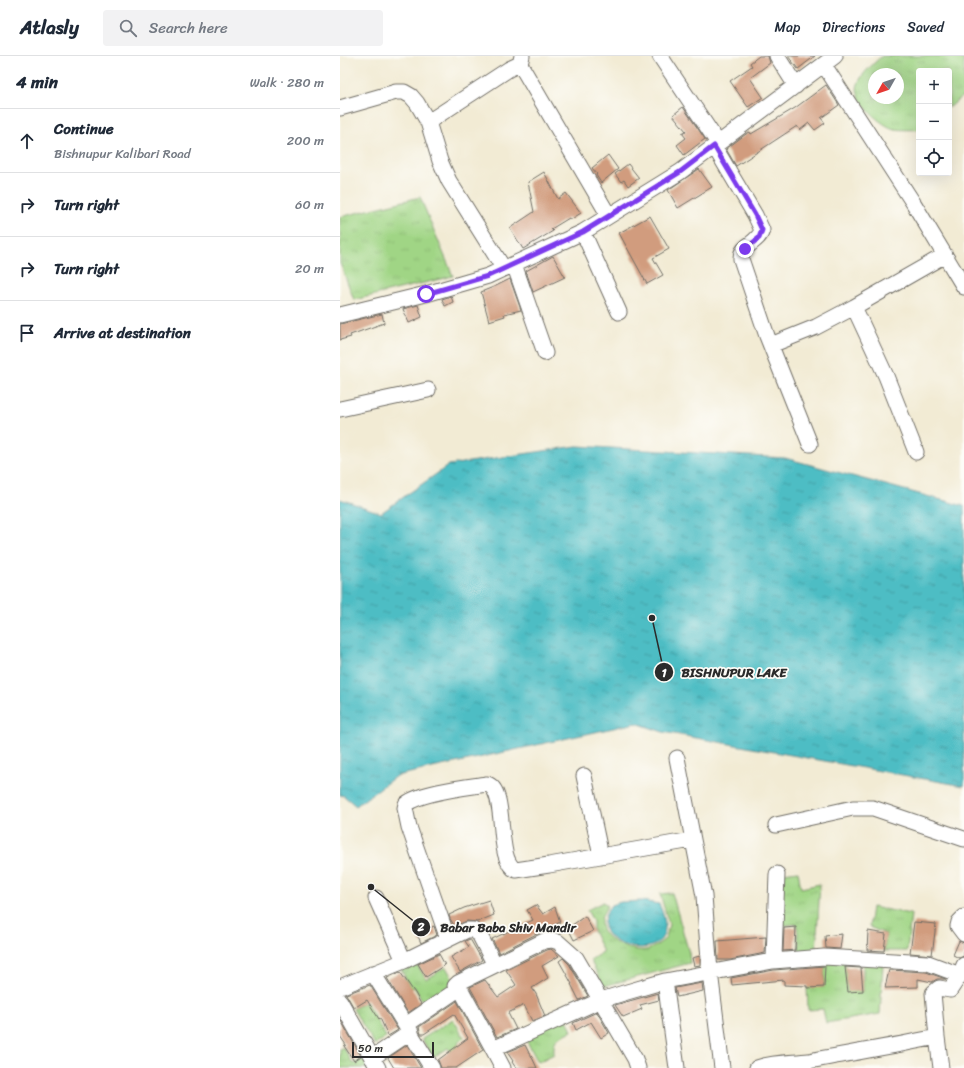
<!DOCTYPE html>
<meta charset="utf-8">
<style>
:root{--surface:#fff;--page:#f2f2f3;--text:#1f2937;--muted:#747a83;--line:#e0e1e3}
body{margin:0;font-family:Sriracha,sans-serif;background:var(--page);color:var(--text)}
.controls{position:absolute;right:12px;top:12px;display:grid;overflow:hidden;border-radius:4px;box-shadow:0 4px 16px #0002}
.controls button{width:36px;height:36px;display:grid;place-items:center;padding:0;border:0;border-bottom:1px solid var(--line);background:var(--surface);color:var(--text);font:20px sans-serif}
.compass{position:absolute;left:528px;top:12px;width:36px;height:36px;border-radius:50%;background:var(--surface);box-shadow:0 4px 16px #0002;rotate:230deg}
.scale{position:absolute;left:12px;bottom:10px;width:82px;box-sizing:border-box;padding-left:4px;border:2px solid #2b2b2b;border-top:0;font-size:11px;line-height:14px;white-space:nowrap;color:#2b2b2b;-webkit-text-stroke:3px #fdfcf7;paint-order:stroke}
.stop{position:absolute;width:12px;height:12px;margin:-9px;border:3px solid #7c3aed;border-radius:50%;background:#fff}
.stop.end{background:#7c3aed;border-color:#fff;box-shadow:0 1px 4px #0008}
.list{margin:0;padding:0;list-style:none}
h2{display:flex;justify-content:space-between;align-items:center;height:52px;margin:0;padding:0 16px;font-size:17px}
h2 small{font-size:13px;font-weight:400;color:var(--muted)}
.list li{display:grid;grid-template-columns:26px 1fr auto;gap:12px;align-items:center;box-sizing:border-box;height:64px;padding:0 16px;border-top:1px solid var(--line)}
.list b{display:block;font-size:15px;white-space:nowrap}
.list p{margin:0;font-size:13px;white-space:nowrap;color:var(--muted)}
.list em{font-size:13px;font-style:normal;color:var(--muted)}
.icon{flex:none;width:22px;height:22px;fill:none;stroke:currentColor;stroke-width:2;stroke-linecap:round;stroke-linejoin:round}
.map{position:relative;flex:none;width:624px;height:1012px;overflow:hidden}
header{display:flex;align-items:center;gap:24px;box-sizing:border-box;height:56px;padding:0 20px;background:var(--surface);border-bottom:1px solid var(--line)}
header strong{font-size:19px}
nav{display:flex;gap:22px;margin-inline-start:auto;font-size:14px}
.search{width:280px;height:36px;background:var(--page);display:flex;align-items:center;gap:10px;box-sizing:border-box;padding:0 14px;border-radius:4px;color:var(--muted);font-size:15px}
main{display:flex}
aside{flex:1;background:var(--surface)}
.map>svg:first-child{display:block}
</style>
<header>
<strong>Atlasly</strong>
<div class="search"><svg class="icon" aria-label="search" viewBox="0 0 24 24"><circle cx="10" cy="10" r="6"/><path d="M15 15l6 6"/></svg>Search here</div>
<nav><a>Map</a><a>Directions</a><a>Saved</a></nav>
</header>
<main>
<aside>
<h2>4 min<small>Walk · 280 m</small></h2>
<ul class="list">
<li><svg class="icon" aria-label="ahead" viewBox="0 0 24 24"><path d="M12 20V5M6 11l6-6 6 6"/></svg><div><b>Continue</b><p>Bishnupur Kalibari Road</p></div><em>200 m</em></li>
<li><svg class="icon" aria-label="right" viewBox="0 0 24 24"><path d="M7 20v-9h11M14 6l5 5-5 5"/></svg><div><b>Turn right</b></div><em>60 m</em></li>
<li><svg class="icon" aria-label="right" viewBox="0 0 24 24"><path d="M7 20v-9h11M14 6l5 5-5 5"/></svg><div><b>Turn right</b></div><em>20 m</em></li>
<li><svg class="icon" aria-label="arrive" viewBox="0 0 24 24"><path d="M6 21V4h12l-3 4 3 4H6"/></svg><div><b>Arrive at destination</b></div></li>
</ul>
</aside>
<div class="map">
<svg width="624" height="1012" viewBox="0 0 624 1012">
<defs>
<pattern id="grass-tufts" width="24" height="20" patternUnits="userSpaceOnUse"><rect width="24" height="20" fill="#a0d585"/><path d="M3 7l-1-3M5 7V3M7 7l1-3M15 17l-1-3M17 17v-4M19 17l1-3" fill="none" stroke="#8ab773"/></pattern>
<pattern id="water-ripples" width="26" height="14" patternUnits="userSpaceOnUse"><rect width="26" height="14" fill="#4ebdc4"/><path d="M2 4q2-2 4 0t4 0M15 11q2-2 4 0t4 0" fill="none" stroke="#419a9f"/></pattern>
</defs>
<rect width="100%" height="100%" fill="#fdfcf7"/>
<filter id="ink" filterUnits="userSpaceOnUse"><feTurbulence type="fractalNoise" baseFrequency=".025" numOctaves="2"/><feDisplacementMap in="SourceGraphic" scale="8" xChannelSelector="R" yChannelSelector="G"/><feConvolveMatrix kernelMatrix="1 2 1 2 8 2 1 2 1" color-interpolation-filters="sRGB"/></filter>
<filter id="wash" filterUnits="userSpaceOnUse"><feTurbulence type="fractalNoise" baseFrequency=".012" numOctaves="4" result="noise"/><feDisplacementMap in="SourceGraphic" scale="16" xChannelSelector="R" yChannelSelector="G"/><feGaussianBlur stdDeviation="0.9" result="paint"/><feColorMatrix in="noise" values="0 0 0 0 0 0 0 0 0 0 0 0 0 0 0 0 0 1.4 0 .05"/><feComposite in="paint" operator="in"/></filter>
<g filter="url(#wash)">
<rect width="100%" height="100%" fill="#f2ebd4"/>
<path fill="url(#grass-tufts)" stroke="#668058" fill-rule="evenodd" d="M542,0h79l3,5v34l-15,13v-37h-30v59c-8,-1 -20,1 -28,-2 -13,-6 -39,-28 -33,-44 4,-11 15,-20 24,-28zM534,18h24v24h-24z
M80,141l33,79 -99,24 -14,-37v-46z
M458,815l3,17 19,-4 -4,69 -17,1 -2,-30 -18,2 4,-53z
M332,837l17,60 1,10 -86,23 -14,-26 13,-8 -10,-21v-10l-6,-11 16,-8 5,4c-4,5 -7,10 -7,17 0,17 29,29 44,27 8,-1 15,-7 21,-12l3,-14 -9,-30z
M532,851l39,7 -4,37h-23l2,-17 -17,-7z
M71,899l15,24 20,-12 10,17 -32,19 -10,-16 -4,1 -12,-26z
M505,904l3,31h15v-28l20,1 -3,50 -54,9 -3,-14 -15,1 -1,-22 17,-1 1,-26z
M26,946l20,35 -11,8 -22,-36z
M226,961l6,14c-14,7 -19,6 -18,23l-16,8 -13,-24z
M113,963l11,18 -6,6 9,16 -8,4 -11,-15 -15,10 -11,-19z
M3,991l10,17 12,-6 12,10h-37v-19z"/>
<path fill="url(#water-ripples)" stroke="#3c7478" d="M237,390l208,12 179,48v280l-301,-54 -27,-9 -240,53 -40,30 -12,-10 -4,-1v-296l41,14 68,-48z
M302,845l17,3c28,59 -50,50 -55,22 -1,-8 3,-14 7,-21l10,-3z"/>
<g id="blocks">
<path fill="#d19c7e" d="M419,0h9l2,7 -20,15 13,19 -15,10 -18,-26 22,-15 -2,-3z
M448,0h27l-17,13z
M486,29l13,20 -18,13 4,5 -10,7 -6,-7 -9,7 -3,-4 -61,40 -10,-17 20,-15 4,-2 1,2 44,-26z
M343,51l22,32 -21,16 -7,-10 9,-7 -4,-5 4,-2 -13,-16z
M268,99l10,14 -17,14 -5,-8 1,-1 -5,-6z
M288,108l11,14 -11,8 -4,-6 -3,2 -6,-8z
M359,113l13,18 -34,21 -10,-18z
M204,116l14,27 8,-6 15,20 -11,7 -1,-2 -18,11 2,2 -30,18 -13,-21 24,-16 -6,-30z
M310,160l19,33 -16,9 10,17 -16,9 -28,-51z
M213,200l12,21 -32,15 -7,-21z
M170,223l11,31 -17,4 1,2 -16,5 -8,-29 15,-6z
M111,240l2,6 -8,4 -3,-7z
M78,249l4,12 -13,6 -6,-14z
M42,258l2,9 -34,12 1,2 -11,3v-16z
M149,844l5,15 -17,7 -10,-1 -12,5 -5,-7 -1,-4 15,-7z
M196,849l7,9 12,-7 5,15 -61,31 -7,-14 41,-19 -6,-10z
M245,860l8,15 -19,9 -6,-12z
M574,866l22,2 -4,31 -22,-2z
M94,870l3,9 -16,8 -4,-9z
M456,871l-1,23 -12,1 1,-23z
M528,875l18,3 -2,17 -17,-1z
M502,878l-2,15 -14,-1 -1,-12z
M426,881l-1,16 -35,7h-12l-1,-19z
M130,883l12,21 -22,12 -9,-15 18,-10 -4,-6z
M619,885l5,2v13l-5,2 -6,-3z
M211,893l8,7 -17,10 6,12 -16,10 4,6 9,22 -13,5 -8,-16 -16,8 8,16 -19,8 -27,-50 15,-7 13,17 18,-12 -10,-15 41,-20z
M99,898l6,11 -19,12 -8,-13z
M360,900v9l-6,1 -2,-8z
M223,902l6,6 19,32 -9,4 -8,-16h1l-13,-23z
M485,910l-1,21 -17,1v-2l-23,-1v-5l-52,5 -1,-7 43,-8z
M505,911l16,1 2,23 -15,1z
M549,914l37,2 20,7h-9l-5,3 -14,-3v8l-33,1z
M60,916l15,21 6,11 -13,9 -21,-35z
M362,927l1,8 -26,6 -2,-9z
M30,929l28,45 -10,6 -8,-18 -1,1 -12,-19 -13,8 -8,-14z
M318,937l1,7 -19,5 2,4 -19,8 -8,-12z
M117,945l26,49 -27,18h-15l-3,-8 30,-22 -14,-24 -30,20h-3l-2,-7z
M257,956l12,21 -8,5 -10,-16 -15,8 -3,-7z
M0,963l21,37 -7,5 -10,-15 2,-1 -6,-9z
M67,989l14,23h-27l-6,-10z
M185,989l4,8h1l7,15h-21l-4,-6 1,-1 -6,-9z"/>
</g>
</g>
<g filter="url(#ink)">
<use href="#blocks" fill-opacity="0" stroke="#716e66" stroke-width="1"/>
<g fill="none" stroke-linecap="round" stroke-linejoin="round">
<g stroke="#716e66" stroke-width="17">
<path id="minor" d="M320,0l58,87
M437,0l19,30
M180,8l89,152
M484,9l90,139 50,83
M0,52l56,-16h8l7,4 6,7 11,19 12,39 9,20 55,88
M88,66l81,-53 11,-5 2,-8
M374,90l41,69 7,15c-3,13 -22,15 -21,29l26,77 43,108
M243,176l36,80
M174,208l31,89
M514,251l32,69 30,76
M0,259l86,-21 62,-18 95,-44 97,-60 155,-116
M431,289l45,-18 38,-20 91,-52
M0,353l88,-19
M337,702l27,138 6,76 12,96
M244,720l17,80
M436,769l77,-17h20l91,31
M36,842l28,63
M624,861l-5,5 -1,4 6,8
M108,883l-39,-112 -4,-19 1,-4c15,-12 61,-17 81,-20 22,6 7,76 29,86l33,-5 143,-25
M433,905l1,-3 3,-84
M155,909l-37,18 -3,3 5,2 33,61 10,19
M33,917l59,95
M325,925l12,87
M0,931l64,-26 63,-31h6l6,4 16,31 49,-24 8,-1 6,2 18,16 59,101 3,9
M0,945l38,67
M66,969l54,-37
M597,981l4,31
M153,993l108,-49 26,-8 38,-11 108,-20 51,-4 104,6 32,12 4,-10
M32,1002l39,-26
M417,1012c16,-6 35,-5 52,-7 42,-8 85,-15 128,-24l-4,-44 6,-5 11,2 10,-15"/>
</g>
<use href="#minor" stroke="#fff" stroke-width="15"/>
</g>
</g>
<g fill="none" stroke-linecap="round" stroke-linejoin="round" filter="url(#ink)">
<path stroke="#7c3aed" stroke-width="5" d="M86,238l62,-18 95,-44 97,-60 34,-26 41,69 7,15 -3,8 -14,11"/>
</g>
<path fill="none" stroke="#2b2b2b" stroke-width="1.5" d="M312 562L324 616M31 831L81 871"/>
<g fill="#2b2b2b" stroke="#fdfcf7" stroke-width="1.5">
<circle cx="312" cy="562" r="4"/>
<circle cx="31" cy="831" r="4"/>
<circle cx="324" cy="616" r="10"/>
<circle cx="81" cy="871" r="10"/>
</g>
<g font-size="12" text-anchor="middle" font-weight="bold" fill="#fff">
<text x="324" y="621">1</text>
<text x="81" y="875">2</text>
</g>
<g font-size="13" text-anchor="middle" font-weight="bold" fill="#2b2b2b" stroke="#fdfcf7" stroke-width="3.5" stroke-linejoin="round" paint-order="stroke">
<text x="394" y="621">BISHNUPUR LAKE</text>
<text x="168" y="876">Babar Baba Shiv Mandir</text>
</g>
</svg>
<div class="controls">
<button>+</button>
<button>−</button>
<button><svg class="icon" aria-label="locate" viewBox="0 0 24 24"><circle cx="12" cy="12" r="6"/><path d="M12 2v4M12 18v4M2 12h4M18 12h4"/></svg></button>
</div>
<svg class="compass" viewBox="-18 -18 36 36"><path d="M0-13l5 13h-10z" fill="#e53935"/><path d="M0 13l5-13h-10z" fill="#747a83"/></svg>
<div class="scale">50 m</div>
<div class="stop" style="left:86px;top:238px"></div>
<div class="stop end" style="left:405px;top:193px"></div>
</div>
</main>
